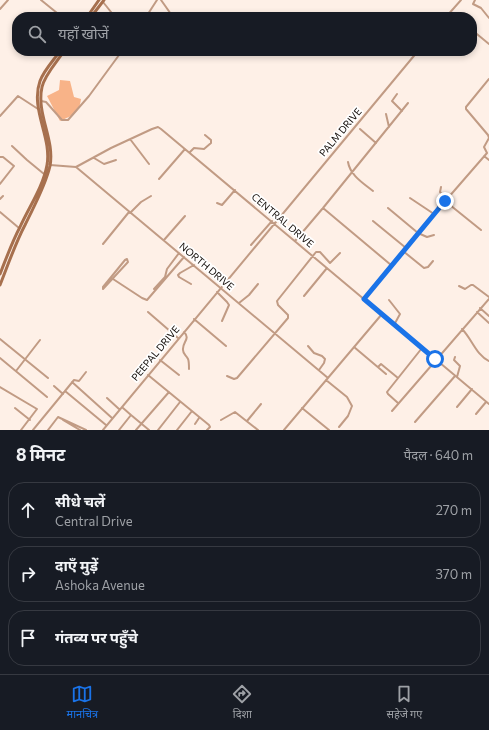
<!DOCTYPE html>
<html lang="hi">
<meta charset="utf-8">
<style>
:root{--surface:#171b24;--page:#242831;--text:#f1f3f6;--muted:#9ea1a6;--line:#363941;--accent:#1a73e8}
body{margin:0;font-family:Commissioner,"Noto Sans Devanagari",sans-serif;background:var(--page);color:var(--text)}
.stop{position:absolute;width:12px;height:12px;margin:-9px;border:3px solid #1a73e8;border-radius:50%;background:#fff}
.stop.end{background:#1a73e8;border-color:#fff;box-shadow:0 1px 4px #0008}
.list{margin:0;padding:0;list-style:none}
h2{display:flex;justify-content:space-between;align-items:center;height:52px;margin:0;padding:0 16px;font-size:17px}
h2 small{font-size:13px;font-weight:400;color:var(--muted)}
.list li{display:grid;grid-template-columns:26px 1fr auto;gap:12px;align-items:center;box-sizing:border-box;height:56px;margin:0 8px 8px;padding:0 8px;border:1px solid var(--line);border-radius:16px}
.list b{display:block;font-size:15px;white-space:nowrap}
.list p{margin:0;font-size:13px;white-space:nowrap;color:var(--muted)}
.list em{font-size:13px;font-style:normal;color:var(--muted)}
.icon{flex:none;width:22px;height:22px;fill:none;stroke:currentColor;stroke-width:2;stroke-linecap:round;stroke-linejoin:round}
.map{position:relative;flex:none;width:489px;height:430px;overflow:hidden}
.search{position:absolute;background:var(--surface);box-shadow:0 2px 6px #0003;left:12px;right:12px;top:12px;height:44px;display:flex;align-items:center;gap:10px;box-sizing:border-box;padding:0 14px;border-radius:16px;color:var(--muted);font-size:15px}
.sheet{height:244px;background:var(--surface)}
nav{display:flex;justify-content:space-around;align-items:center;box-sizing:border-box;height:56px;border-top:1px solid var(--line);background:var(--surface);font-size:11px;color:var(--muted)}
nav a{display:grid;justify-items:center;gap:2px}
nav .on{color:var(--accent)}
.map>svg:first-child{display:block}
</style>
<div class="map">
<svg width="489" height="430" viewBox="0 0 489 430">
<rect width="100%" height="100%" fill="#fef0e7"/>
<path fill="#f8b388" d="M60,80l10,1 4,16 7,2c-2,15 -8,16 -21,22l-13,-25 12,-6z"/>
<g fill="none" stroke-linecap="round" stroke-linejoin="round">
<path stroke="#c19b84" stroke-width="2" d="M41,0l21,17
M161,0l12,17
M475,0l-2,4 8,4 8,10
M103,2l12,15
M0,9l8,-9
M146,17l11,-17
M446,17l15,-17
M472,30l17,14
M199,51l3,3
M397,94l-5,7 10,10
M41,101l5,1 16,18h6l21,-24 33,-45
M386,114l3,13
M0,116l18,-20 20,13
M360,129l16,14
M130,139l19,25
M12,146l15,14 17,14
M190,152l4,-4 10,1 7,-6v-3l-6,-5
M484,156l5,4
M0,157h3l11,9 -14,18
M94,158l10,6 12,-4
M348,162c2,13 15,21 25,29
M50,165l26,2 35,-19 41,-19 6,-2 3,2 328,275
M76,167l252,211
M159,179l26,-30
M441,187l-1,5 7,7
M410,198l24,16
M0,199l3,-3
M445,201l36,29
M217,203l5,2 13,-15
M323,208l68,57
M388,208l30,25 9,4 7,-2
M0,212l19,16
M130,213l11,-11 10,-6
M373,221l33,27
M164,240l21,-24
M295,241l28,-33 85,-105
M103,244l26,-32
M251,245l21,-24
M403,251l21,17 4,-1 5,-6
M127,259l1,3 -25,27v-2l22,-27z
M113,279l29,19 5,2 37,-43
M191,284l-12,-7 -1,-2 2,-2 14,-8
M459,286l6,3 6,-4h2l16,12
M154,289l11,-12 2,-8 12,-16
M217,292l10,10 2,3 -7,16
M304,296l23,-28
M364,299l70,-85 53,-61 -3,-6 5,-9 -1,-3 -22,-26v-2l23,-28
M389,300l11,14 -6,11
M239,303l10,-8 9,-11
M480,308l9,8
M148,312l30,26
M477,312l12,11
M194,319l32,27
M462,329c10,10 14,26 27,32
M184,332c7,7 -2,10 -1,18 0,4 3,5 5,9 1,2 1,6 1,10
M0,339l48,39
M308,346l6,7 8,3 3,3 -1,4 -5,7
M354,347l32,27
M455,357l-1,3 6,6 -3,11
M0,358l47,39
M160,360l19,15
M378,367l3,-3 17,14
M16,371l24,-31
M148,375l61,50 1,2 -3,3
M227,376l7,3 3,-1 51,-60v-3l-10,-10 -1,-4 39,-49h4l10,11 10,-10
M326,380l21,17 5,9 -4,10 -9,11
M72,382l40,36
M54,386l9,8
M0,387l37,22 -16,21
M65,391l9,-11 5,1 7,-9
M107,398l12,11
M398,403l-10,-9 -1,-2 35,-44
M457,407l15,-18
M15,408l15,12
M302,408l27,22
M392,411l97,-112
M476,414l10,-12
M131,415l18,15
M63,420l17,10
M221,420l14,-8 23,18
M247,421l14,-17
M415,422l40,-46
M195,424l4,-6
M33,430l32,-39 41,34
M48,430l10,-13 28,13
M103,430l315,-379
M119,430l12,-15 -8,-7
M136,430l33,-38
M158,430l22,-28
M177,430l15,-19
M284,430l98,-116"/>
<path stroke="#a7704e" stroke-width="3" d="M87,17l12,-17
M91,17l13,-17
M0,274c6,-15 12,-32 20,-47 9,-20 23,-40 27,-62 5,-28 -17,-56 -7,-84 4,-11 14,-21 20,-30
M0,285c8,-20 15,-41 25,-60 9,-19 20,-38 25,-59 5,-27 -14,-52 -8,-79 3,-13 15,-25 22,-36"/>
</g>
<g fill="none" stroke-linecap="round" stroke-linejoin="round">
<path stroke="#1a73e8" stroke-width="5" d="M435,359l-71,-60 81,-98"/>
</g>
<g text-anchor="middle" stroke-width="3.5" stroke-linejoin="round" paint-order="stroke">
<g font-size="10" fill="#140e0a" stroke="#fff">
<text transform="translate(340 132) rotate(-50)" y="4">PALM DRIVE</text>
<text transform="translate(283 220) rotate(40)" y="4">CENTRAL DRIVE</text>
<text transform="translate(207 266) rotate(40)" y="4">NORTH DRIVE</text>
<text transform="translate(155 353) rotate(-50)" y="4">PEEPAL DRIVE</text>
</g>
</g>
</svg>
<div class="stop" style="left:435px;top:359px"></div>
<div class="stop end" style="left:445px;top:201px"></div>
<div class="search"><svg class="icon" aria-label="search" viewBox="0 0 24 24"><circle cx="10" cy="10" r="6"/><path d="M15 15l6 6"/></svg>यहाँ खोजें</div>
</div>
<section class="sheet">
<h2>8 मिनट<small>पैदल · 640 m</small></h2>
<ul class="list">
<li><svg class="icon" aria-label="ahead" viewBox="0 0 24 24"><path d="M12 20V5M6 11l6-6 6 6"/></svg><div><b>सीधे चलें</b><p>Central Drive</p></div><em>270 m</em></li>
<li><svg class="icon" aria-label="right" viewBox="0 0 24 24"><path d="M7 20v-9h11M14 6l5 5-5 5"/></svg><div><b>दाएँ मुड़ें</b><p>Ashoka Avenue</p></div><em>370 m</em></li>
<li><svg class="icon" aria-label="arrive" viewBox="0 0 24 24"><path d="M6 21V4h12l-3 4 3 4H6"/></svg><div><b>गंतव्य पर पहुँचे</b></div></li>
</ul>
</section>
<nav>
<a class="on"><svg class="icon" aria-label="map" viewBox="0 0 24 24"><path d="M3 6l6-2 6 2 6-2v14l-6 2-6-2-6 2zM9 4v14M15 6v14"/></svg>मानचित्र</a>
<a><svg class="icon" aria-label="directions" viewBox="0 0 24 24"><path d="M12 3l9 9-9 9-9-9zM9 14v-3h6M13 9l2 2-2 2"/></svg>दिशा</a>
<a><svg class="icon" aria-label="saved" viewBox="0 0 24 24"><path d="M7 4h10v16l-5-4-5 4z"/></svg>सहेजे गए</a>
</nav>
